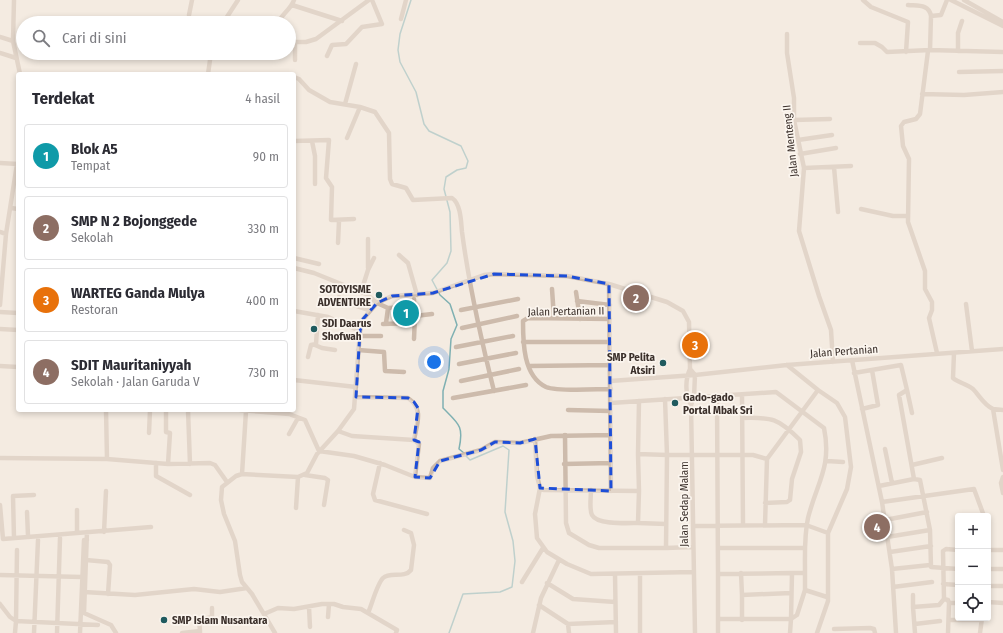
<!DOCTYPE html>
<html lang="id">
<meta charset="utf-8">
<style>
:root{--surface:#fff;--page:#f2f2f3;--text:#2b2b33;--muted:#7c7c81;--line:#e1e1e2;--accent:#7c3aed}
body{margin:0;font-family:"Fira Sans Condensed",sans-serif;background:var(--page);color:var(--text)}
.controls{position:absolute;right:12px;bottom:12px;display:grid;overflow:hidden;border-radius:4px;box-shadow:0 2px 6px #0003}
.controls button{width:36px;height:36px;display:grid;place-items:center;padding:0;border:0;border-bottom:1px solid var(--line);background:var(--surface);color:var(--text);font:20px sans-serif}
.you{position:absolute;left:434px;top:362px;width:14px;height:14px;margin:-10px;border:3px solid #fff;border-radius:50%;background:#1a73e8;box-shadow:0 0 0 6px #1a73e833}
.badge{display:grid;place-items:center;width:26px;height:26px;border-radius:50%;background:var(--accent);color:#fff;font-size:13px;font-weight:700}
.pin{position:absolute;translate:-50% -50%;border:2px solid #fff;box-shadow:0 1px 4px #0006}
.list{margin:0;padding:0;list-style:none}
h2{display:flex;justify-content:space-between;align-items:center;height:52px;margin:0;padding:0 16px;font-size:17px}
h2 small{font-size:13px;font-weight:400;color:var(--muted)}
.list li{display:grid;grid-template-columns:26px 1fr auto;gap:12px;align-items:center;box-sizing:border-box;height:64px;margin:0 8px 8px;padding:0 8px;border:1px solid var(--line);border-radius:4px}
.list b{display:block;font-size:15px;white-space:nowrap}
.list p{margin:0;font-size:13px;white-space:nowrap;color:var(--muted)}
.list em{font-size:13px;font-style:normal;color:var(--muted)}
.icon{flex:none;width:22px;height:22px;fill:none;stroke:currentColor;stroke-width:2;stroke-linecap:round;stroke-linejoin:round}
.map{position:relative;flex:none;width:1003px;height:633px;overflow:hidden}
.search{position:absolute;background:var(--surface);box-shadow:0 2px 6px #0003;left:16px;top:16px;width:280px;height:44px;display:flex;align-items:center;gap:10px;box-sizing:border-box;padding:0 14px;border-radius:22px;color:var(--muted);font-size:15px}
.panel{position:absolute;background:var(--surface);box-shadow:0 2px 6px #0003;left:16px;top:72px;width:280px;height:340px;border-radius:4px}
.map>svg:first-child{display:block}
</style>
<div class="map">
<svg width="1003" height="633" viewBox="0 0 1003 633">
<rect width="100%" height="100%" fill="#f4ebe1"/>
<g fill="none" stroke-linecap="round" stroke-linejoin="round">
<path stroke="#7fb0b2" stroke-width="1.5" d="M411,0l-11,34 -2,16 2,12 16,30 8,32 5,7 32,15 7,15 -2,7 -9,2 -11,7 -2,12 6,23 1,39 -4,12 -15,17 8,15 10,9 7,21 -6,14 -2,30 -6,22v17c16,16 21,18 16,41l5,4
M449,633l14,-39 37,-2 12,-5 3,-26 -2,-20 -8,-29 4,-62 -6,-4 -33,14 -4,-4"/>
<path stroke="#cdbbac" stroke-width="4.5" d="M14,0l-1,41 7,33
M863,0l8,7 37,15 -2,30
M951,0l52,26
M964,0l39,22
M292,5l50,16
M908,5c10,1 21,-1 23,11
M189,15l3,-15
M401,19l5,-19
M262,20l17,1
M223,23l15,-23
M278,23c4,-9 13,-14 16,-23
M787,34v19l7,45v22l10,48 -5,63 20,65 12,34 2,32
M0,37l13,4
M289,42h17l10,-3 53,-39
M860,43h15l7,4 5,5 43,-2 73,2
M930,50l1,-34 10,-1 6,-15
M928,51l-8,63 -4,5 -12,3 -3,4 2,20 6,13 -1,63 17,49v18l7,13v8l-3,8 8,35
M958,51v-18l4,-12
M0,53l16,5
M327,56l5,-11 14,-1 16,-17 20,-3 -10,-24
M295,60v-17
M959,72l44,-1
M208,74l3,-21
M294,77l5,2 10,11 21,12 30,5 15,5 14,21 1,46 2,5 14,4 7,12 39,-2c9,6 9,24 10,34 7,53 19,107 32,159
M922,94l42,1 39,-3
M345,104l11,-40
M794,120l36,-1
M347,138l13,-31
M798,140l34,-5
M294,141l35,-1 -3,38 6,9 -1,33 23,-1
M312,141l3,15v28
M800,154l36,-6
M0,163l18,1
M834,167l4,45
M804,168l47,-2
M11,208l7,1
M861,209l32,7h15
M0,232l6,2
M368,239v29
M338,243l1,-22
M399,255l9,8 9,32
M294,258l25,6
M294,268l20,5 52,21 11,9 11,5 26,-1v-8
M609,284l2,207
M552,289l2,29
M361,292l7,-22 6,-12
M576,292l4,27
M339,297l1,7 14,1 15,5
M577,301l33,4
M966,304l6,47
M0,305l6,-71 11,-70
M414,307l1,9 17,-2
M461,310l57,-11
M294,311l34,6 32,14
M0,312l18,1
M610,319l-82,-1 -5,3c0,21 0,55 23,66 12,5 50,2 65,2
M386,323l2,-15
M383,324l32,-1
M462,328l55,-12
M0,329l18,1
M359,336h22
M414,339l1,-23
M523,342h87
M315,345l7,3 13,2
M456,347l57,-11
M358,350l26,2 1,19 19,1
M954,353l-1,25c6,5 14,6 20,11 7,7 10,15 20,20l10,61
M308,357l3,-12 5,-1 2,-29
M852,360l30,142 10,67 4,64
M459,364l57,-11
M787,365l31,25
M0,366l18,1
M529,366l81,-1
M690,369l5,6 -1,22 -3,8 4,228
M854,373l47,-8 6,25 -8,5 15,84
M294,380l62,7
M461,381l58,-12
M610,381l85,-6 92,-10 216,-16
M907,390l5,23
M742,395l1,130
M717,397l1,177
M453,398l73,-13
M665,399l2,56h86l14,4
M611,403l165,-11 48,36c8,39 -7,54 -16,90 -4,18 -3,37 -3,55h-13
M862,409l16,-4 -6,-35
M993,409l10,1
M106,410l1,49
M166,410v22l4,1 -2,31
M188,410l2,54
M240,410l49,4 16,6 14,31 35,5 31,9 30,12 4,-33 -5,-4
M568,410l42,1
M742,418c30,-1 36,0 58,22l1,12 -9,27 -2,21 -3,2 -22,1
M338,431l14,5 62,4c3,-17 10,-31 -6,-42l-52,-1
M149,433l1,-23
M289,434l9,-16
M565,435l1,88 3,10 20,12 10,3h67
M535,439l2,37 3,12 4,2 95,1 -1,-37 29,1 -1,93 27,-1
M885,449l7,34
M638,454l1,-53
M0,458l107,1 61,5 42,-1 5,2 12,17
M827,461l16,1
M156,463v13l34,19
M380,463l-7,31 2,6 52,14
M564,464l47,-1
M912,465l30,-7
M242,474l4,-63
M305,475l20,3 3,2 -4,25
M415,477l15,1 3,-10 7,-7 41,-11 14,-8 25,1 31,-7 60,-1
M1003,477l-2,6 2,10
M879,486l35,-7 6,1 10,50 1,37 27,2
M540,488l-5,26 2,24 10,14 20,12 24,10 103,-2
M591,490c0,8 -2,19 1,25 5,10 36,8 46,8l1,-32
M882,502l92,-13 10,27
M0,505l3,34 148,-12
M296,508l2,-31
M77,510v23
M27,512l1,24
M885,520l42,-8
M638,523l28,1
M765,525l2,-66 51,-69 19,13 8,14 6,50 -4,22 -19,44v68l-11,32
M693,526l113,-1 22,8
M87,532l-3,81 27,12 5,8
M104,532l2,-41
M887,537l43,-7
M14,538l-1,-42 21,-1
M718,548h87
M17,550l-1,71 82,4
M988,550h15
M890,552l41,-6
M86,560l22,2 2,3 -2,29
M892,569l38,-4
M988,569h15
M741,573l1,22 49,-2
M805,573v17l22,7
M615,574l1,59
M640,574v59
M0,575l82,2
M522,582l21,-34
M547,583l26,16 42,3
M943,584l15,1
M988,586h15
M893,587l39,-5
M84,592l51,3 59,-6 26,3 27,-4
M742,595v25
M913,595v12
M944,599l4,1 1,3 -1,30
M988,602l15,1
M949,603h9
M0,604l10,13 6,4 -1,12
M539,605l29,19 48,-2
M309,607l1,20
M368,613c4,-9 9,-29 15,-35 7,-7 21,1 28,-8l3,-25 -3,-12 -7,-3
M264,614l14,-6 16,1 28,-5h12l9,3 18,2 36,21 -1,3
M328,617l1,-13
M718,619h73l-1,14
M949,620h33
M568,624l1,9
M915,624l25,-3
M834,629l36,-1 4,1 1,4
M200,631l-1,-11 13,-3v-9
M34,633l4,-93
M57,633l3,-95
M80,633l4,-93h3
M182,633l18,-2v2
M275,633l-23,-39 -10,-12 -2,-7 -5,-34 -11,-27 -3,-14 1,-13 14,-11 6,-2 56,3 9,-4 10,-19 21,-23 16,-22 6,-78 3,-12 14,-16 15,-7 41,-3 51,-18 10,-1 73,2 42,8 58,18 16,9 6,11 1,47c-5,11 -5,25 1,36
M533,633l8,-35 18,-38
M718,633v-59l74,-1 -1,46 6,-4 8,-25
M915,633l-2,-26 26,-2 5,-6 -1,-48 3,-2 12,1
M980,633l2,-15"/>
</g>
<path d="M0 0H1003V633H0ZM494,274l73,2 42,8 2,207 -71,-3 -5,-49 -15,4 -25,-1 -14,8 -41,11 -10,17 -15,-1 4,-35 -5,-2 4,-32 -4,-6 -6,-4 -52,-1 4,-66 3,-12 14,-16 15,-7 41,-3z" fill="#f4ebe1" fill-opacity=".55" fill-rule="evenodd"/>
<path fill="none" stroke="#1d4ed8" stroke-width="3" stroke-dasharray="8 5" stroke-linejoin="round" d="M494,274l73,2 42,8 2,207 -71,-3 -5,-49 -15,4 -25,-1 -14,8 -41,11 -10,17 -15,-1 4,-35 -5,-2 4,-32 -4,-6 -6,-4 -52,-1 4,-66 3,-12 14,-16 15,-7 41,-3z"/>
<g fill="#1f5a5e" stroke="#fbf5ee" stroke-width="1.5">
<circle cx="379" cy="295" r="4"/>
<circle cx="314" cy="329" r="4"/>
<circle cx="663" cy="363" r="4"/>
<circle cx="675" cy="403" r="4"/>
<circle cx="164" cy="620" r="4"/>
</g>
<g text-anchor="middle" stroke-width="3.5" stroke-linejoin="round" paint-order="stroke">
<g font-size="11" fill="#3b302b" stroke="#fbf5ee">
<text transform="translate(790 141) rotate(-96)" y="4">Jalan Menteng II</text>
<text transform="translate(566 311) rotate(-1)" y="4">Jalan Pertanian II</text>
<text transform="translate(844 351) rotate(-4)" y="4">Jalan Pertanian</text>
<text transform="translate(684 504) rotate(-90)" y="4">Jalan Sedap Malam</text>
</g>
<g font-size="11" font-weight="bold" fill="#3b302b" stroke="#fbf5ee" text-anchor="start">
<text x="371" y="293" text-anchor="end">SOTOYISME<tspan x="371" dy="13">ADVENTURE</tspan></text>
<text x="322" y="327">SDI Daarus<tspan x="322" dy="13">Shofwah</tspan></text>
<text x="655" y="361" text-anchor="end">SMP Pelita<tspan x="655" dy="13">Atsiri</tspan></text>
<text x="683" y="401">Gado-gado<tspan x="683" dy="13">Portal Mbak Sri</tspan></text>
<text x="172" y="624">SMP Islam Nusantara</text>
</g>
</g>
</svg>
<div class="controls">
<button>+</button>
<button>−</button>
<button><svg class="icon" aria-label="locate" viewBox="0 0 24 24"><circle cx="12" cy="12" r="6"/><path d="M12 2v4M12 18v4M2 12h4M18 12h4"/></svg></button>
</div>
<div class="you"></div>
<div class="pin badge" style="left:406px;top:313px;background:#0f9aa8">1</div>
<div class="pin badge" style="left:636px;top:298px;background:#8d6e63">2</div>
<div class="pin badge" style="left:695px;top:345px;background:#e8710a">3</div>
<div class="pin badge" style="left:877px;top:527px;background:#8d6e63">4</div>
<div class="search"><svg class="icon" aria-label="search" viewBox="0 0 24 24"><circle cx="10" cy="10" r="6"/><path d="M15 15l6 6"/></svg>Cari di sini</div>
<section class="panel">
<h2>Terdekat<small>4 hasil</small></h2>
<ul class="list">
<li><span class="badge" style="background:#0f9aa8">1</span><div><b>Blok A5</b><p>Tempat</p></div><em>90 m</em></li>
<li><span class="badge" style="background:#8d6e63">2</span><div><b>SMP N 2 Bojonggede</b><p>Sekolah</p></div><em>330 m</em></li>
<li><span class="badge" style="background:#e8710a">3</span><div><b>WARTEG Ganda Mulya</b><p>Restoran</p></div><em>400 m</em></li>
<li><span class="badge" style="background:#8d6e63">4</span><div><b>SDIT Mauritaniyyah</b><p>Sekolah · Jalan Garuda V</p></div><em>730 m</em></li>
</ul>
</section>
</div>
